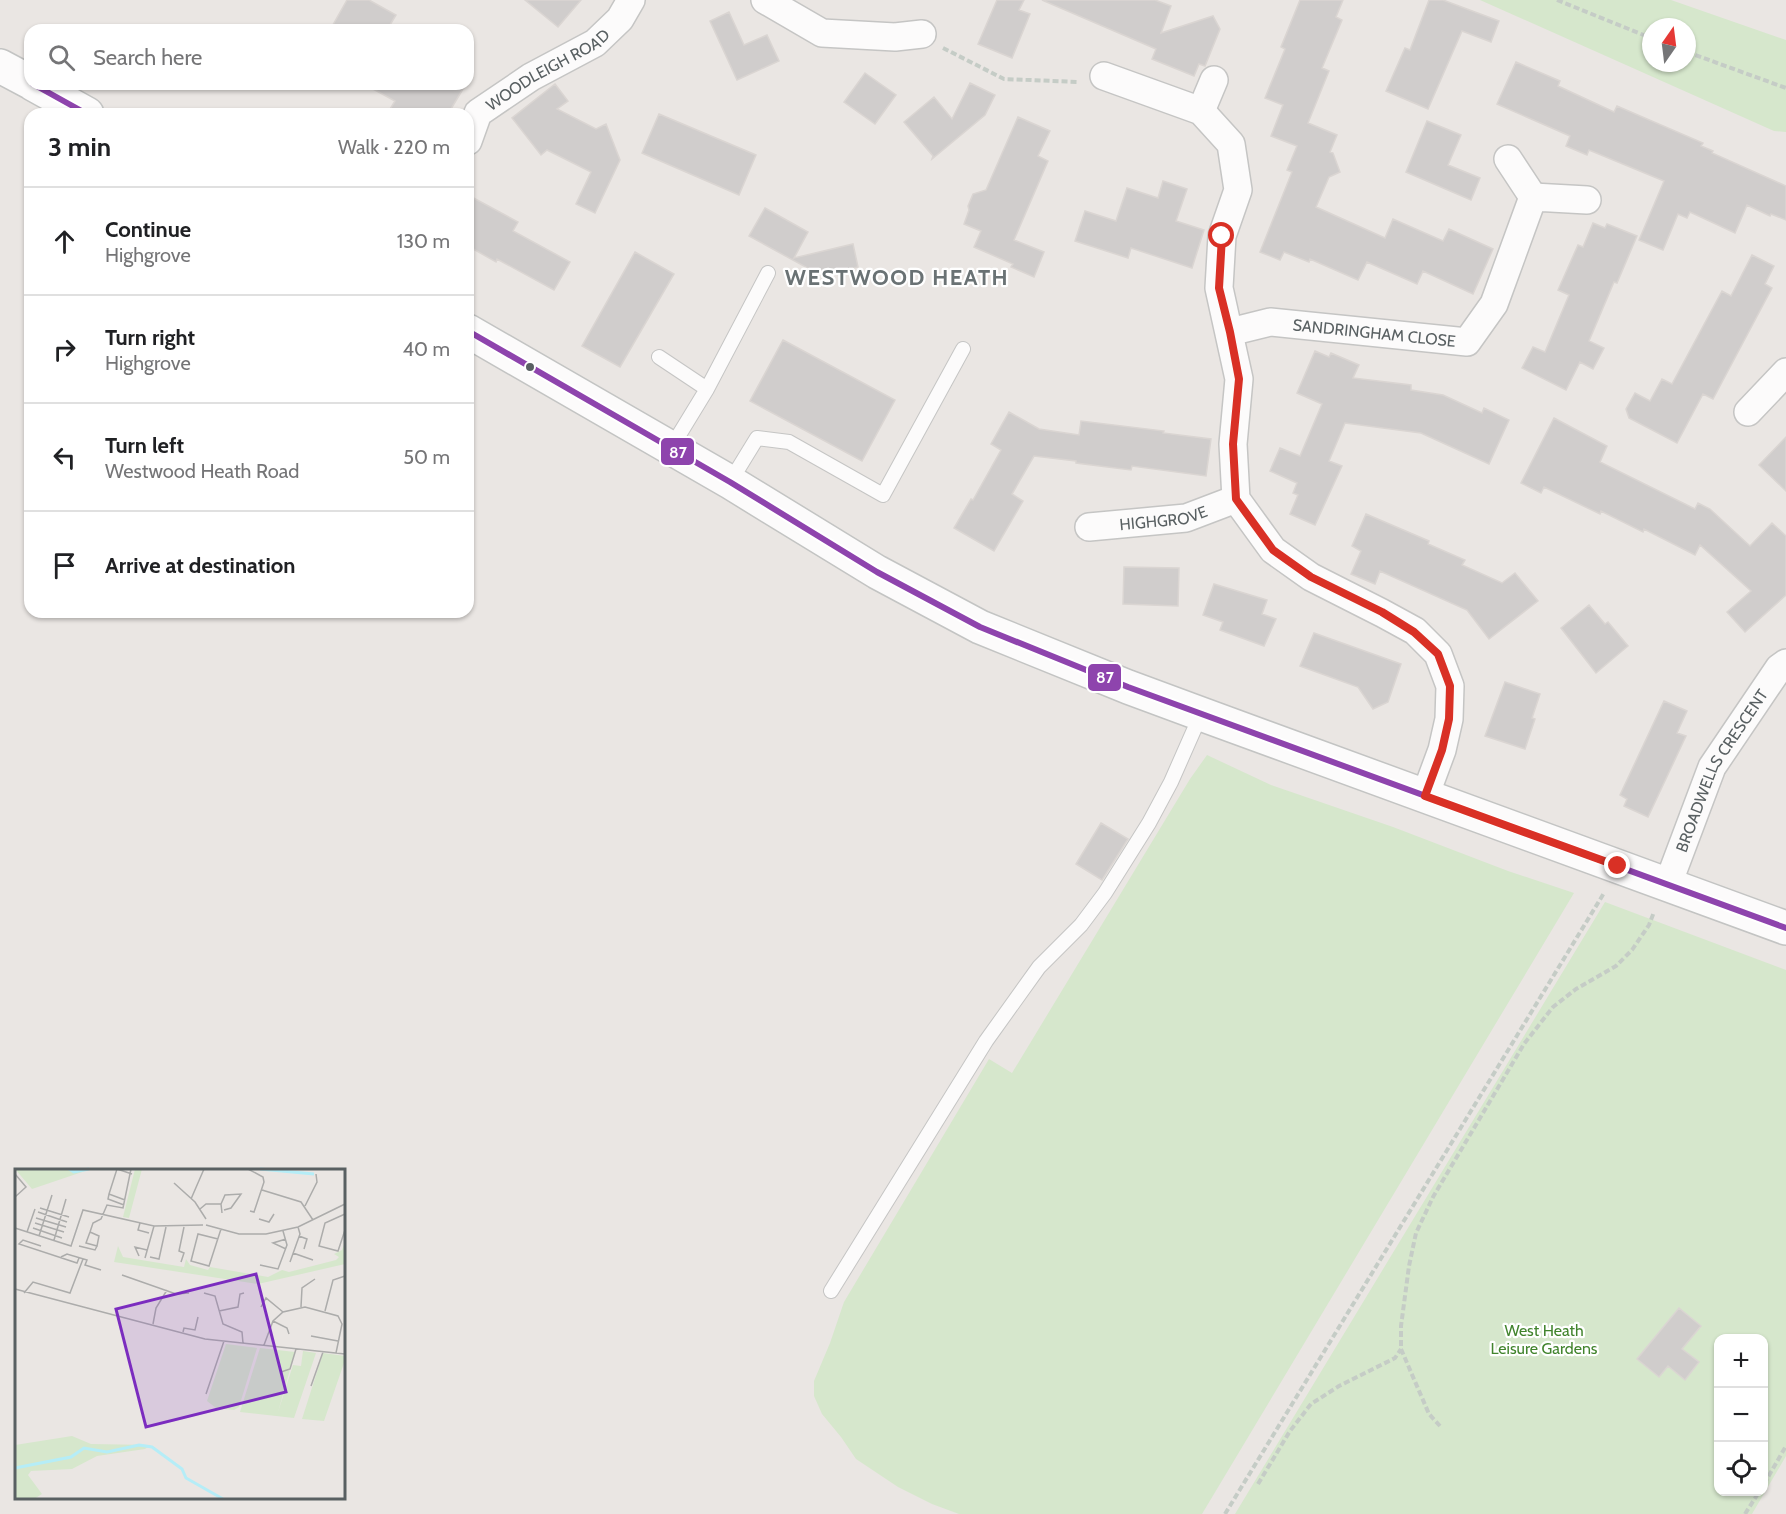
<!DOCTYPE html>
<meta charset="utf-8">
<style>
:root{--surface:#fff;--page:#f2f2f2;--text:#202124;--muted:#757577;--line:#e0e0e0}
body{margin:0;font-family:Cabin,sans-serif;background:var(--page);color:var(--text)}
.controls{position:absolute;right:18px;bottom:18px;display:grid;overflow:hidden;border-radius:12px;box-shadow:0 2px 4px #0004}
.controls button{width:54px;height:54px;display:grid;place-items:center;padding:0;border:0;border-bottom:2px solid var(--line);background:var(--surface);color:var(--text);font:30px sans-serif}
.compass{position:absolute;left:1642px;top:18px;width:54px;height:54px;border-radius:50%;background:var(--surface);box-shadow:0 2px 4px #0004;rotate:14deg}
.stop{position:absolute;width:18px;height:18px;margin:-14px;border:4px solid #d93025;border-radius:50%;background:#fff}
.stop.end{background:#d93025;border-color:#fff;box-shadow:0 2px 6px #0008}
.list{margin:0;padding:0;list-style:none}
h2{display:flex;justify-content:space-between;align-items:center;height:78px;margin:0;padding:0 24px;font-size:26px}
h2 small{font-size:20px;font-weight:400;color:var(--muted)}
.list li{display:grid;grid-template-columns:39px 1fr auto;gap:18px;align-items:center;box-sizing:border-box;height:108px;padding:0 24px;border-top:2px solid var(--line)}
.list b{display:block;font-size:22px;white-space:nowrap}
.list p{margin:0;font-size:20px;white-space:nowrap;color:var(--muted)}
.list em{font-size:20px;font-style:normal;color:var(--muted)}
.icon{flex:none;width:33px;height:33px;fill:none;stroke:currentColor;stroke-width:2;stroke-linecap:round;stroke-linejoin:round}
.map{position:relative;flex:none;width:1786px;height:1514px;overflow:hidden}
.search{position:absolute;background:var(--surface);box-shadow:0 2px 4px #0004;left:24px;top:24px;width:450px;height:66px;display:flex;align-items:center;gap:15px;box-sizing:border-box;padding:0 21px;border-radius:18px;color:var(--muted);font-size:22px}
.panel{position:absolute;background:var(--surface);box-shadow:0 2px 4px #0004;left:24px;top:108px;width:450px;height:510px;border-radius:18px}
.map>svg:first-child{display:block}
</style>
<div class="map">
<svg width="1786" height="1514" viewBox="0 0 1786 1514">
<rect width="100%" height="100%" fill="#eae6e3"/>
<path fill="#d6e7cc" fill-rule="evenodd" d="M1480,0h191l115,40v92l-12,-1zM1651,27h36v36h-36z
M1207,755l64,30 122,42 115,44 66,22 -372,621h-243l-27,-10 -34,-17 -42,-28 -15,-22 -19,-23 -8,-18v-15l16,-38 14,-41 145,-243 23,14 178,-294z
M1605,902l181,68v486l-34,58h-517zM1718,1338h46v154h-46z"/>
<path fill="#d0cdcc" stroke="#dad5d2" stroke-width="1.5" d="M347,0h22l27,15 -9,15h-57z
M525,0h56l-23,27z
M997,0h27l-5,10 11,4 -18,44 -34,-14z
M1042,0h113l16,6 -10,27 52,-17 7,13 -15,37 -6,-2 -5,12 -42,-17 4,-10z
M1300,0h43l-7,17 6,3 -20,48 7,3 -21,52 29,12 -7,17 3,1 7,19 -11,5 -13,30 69,31 8,-19 50,22 6,-12 44,20 -20,45 -50,-23 -6,13 -50,-22 -9,18 -48,-21 -1,3 -25,-10 -4,8 -20,-8 32,-80 -5,-2 10,-24 -26,-10 12,-31 -18,-7 20,-49 -4,-2z
M1429,0h14l56,21 -8,21 -29,-11 -34,78 -42,-18 19,-43 5,2z
M729,12l15,33 23,-10 12,26 -42,19 -27,-59z
M1516,62l44,19 -2,5 56,26 3,-6 86,37 -2,3 12,5 -1,2 74,33v34l-15,-6 -1,2 -23,-11 -12,28 -45,-21 -3,6 -9,-4 -15,36 -24,-10 25,-59 -75,-31 -2,5 -21,-9 4,-10 -73,-32z
M865,73l31,22 -21,29 -31,-22z
M970,83l25,12 -10,20 -53,44 1,-3 -29,-34 30,-25 18,22z
M364,84h102l-18,30h-61l8,-13z
M555,84l13,17 -11,8 39,20 10,-5 14,36 -25,53 -19,-9 15,-32 -44,-22 -6,5 -29,-37z
M659,114l97,41 -17,40 -97,-42z
M1018,117l32,14 -12,25 10,5 -34,79 30,12 -10,25 -23,-10 2,-3 -39,-17 7,-16 -17,-7 5,-14 -1,-4 5,-12 13,-4z
M1427,121l34,14 -13,30 32,13 -9,22 -65,-28z
M1163,181l24,8 -11,32 28,9 -12,38 -61,-20 -3,10 -53,-17 10,-30 31,10 11,-33 31,10z
M468,195l50,27 -5,9 57,31 -16,28 -57,-31 -1,3 -28,-16z
M765,208l43,24 -14,26 59,-14 5,23 -36,9 -73,-40z
M1593,223l12,5 2,-4 30,12 -20,47 -3,-1 -25,59 15,7 -11,21 -13,-7 -14,28 -44,-22 11,-21 12,5 24,-57 -11,-5 20,-45 5,2z
M635,252l39,22 -54,93 -38,-21z
M1752,255l22,11 -9,18 7,4 -59,111 -10,-5 -26,49 -48,-25 -3,-9 9,-16 15,8 12,-22 10,5 50,-93 9,5z
M783,340l112,60 -33,61 -112,-60z
M1315,351l14,6 2,-4 28,12 -6,13 58,7v5l32,5 39,18 2,-5 25,12 -20,44 -68,-31 -76,-10 -16,38 13,5 -27,59 -25,-11 8,-19 -5,-2 4,-10 -27,-12 10,-23 20,8 22,-52 -25,-11z
M1009,412l30,17 40,6 2,-14 83,10 -1,2 48,6 -5,37 -74,-10 -1,4 -55,-7v-2l-42,-5 -22,38 11,7 -29,50 -40,-23 17,-29 2,1 28,-50 -10,-6z
M1554,418l53,28 -7,16 95,47 3,-6 12,6 40,37 22,-23 14,13v59l-41,37 -18,-20 24,-21 -51,-46 -5,10 -51,-26 -1,3 -42,-21 -1,3 -56,-27 -3,6 -20,-10z
M1786,437v54l-27,-26z
M1366,514l63,27 -1,3 37,16 -3,5 40,18 13,-10 23,28 -49,38 -22,-29 -87,-39 -5,13 -24,-10 10,-23 -9,-5z
M1124,567l55,1 -1,38 -55,-2z
M1214,584l53,16 -5,14 14,5 -12,27 -44,-16 3,-8 -20,-7z
M1589,605l16,19 3,-2 20,24 -32,27 -35,-45z
M1314,633l87,31 -13,38 -15,7 -15,-22 -58,-21z
M1505,682l35,12 -8,24 3,1 -10,30 -40,-13z
M1664,701l23,10 -10,22 9,3 -38,81 -24,-11 3,-7 -7,-4z
M1101,823l27,16 -26,41 -26,-16z
M1679,1308l22,18 -19,23 17,13 -14,18 -17,-14 -9,11 -22,-18z"/>
<g fill="none" stroke-linecap="round" stroke-linejoin="round">
<g stroke="#c5c5c4" stroke-width="16">
<path id="lane" d="M659,357l48,32 -36,59
M707,389l61,-116
M730,482l27,-44 32,4 94,53 80,-146
M831,1291l155,-250 53,-74 42,-42 24,-32 44,-70 22,-41 30,-68"/>
</g>
<g stroke="#c5c5c4" stroke-width="30">
<g id="street">
<path d="M765,0l57,33 73,4 27,-3"/>
<path d="M1104,76l97,35 30,33 7,46 -16,46 -3,52 20,91 -6,65 3,55 37,51 38,27 71,36 33,18 23,23 12,32 -1,33 -7,31 -17,46"/>
<path d="M1201,111l13,-31"/>
<path id="s1" d="M468,141l10,-28 53,-36 64,-34 25,-24 11,-19"/>
<path d="M1508,159l25,38"/>
<path id="s2" d="M1230,332l40,-10 197,20 27,-38 39,-107 54,3"/>
<path d="M1748,412l38,-40"/>
<path id="s3" d="M1089,527l97,-9 50,-19"/>
<path id="s4" d="M1668,884l44,-117 67,-99 7,-5"/>
</g>
</g>
<g stroke="#c3c4c3" stroke-width="36">
<path id="secondary" d="M0,66l30,16
M33,84l54,30
M468,331l262,151 147,90 103,55 148,60 73,27 585,214"/>
</g>
<path stroke="#c5ccc6" stroke-width="4" stroke-dasharray="6 3" stroke-linecap="butt" d="M1557,0l94,38
M943,48l61,31 74,3
M1687,52l99,36
M1440,1426l-11,-12 -28,-65v-23l8,-60 7,-33 17,-36 91,-153 29,-37 23,-18 40,-23 16,-16 17,-25 5,-13
M1258,1484l32,-53 21,-27 28,-18 56,-28 6,-9
M1764,1484l22,-38
M1225,1514l379,-621
M1745,1514l14,-22"/>
<use href="#lane" stroke="#fcfbfb" stroke-width="14"/>
<use href="#street" stroke="#fcfbfb" stroke-width="27"/>
<use href="#secondary" stroke="#fcfbfb" stroke-width="33"/>
<g stroke="#fff" stroke-width="10">
<path id="bus-1" d="M33,84l54,30
M468,331l262,151 147,90 103,55 148,60 658,241"/>
</g>
<use href="#bus-1" stroke="#8e44ad" stroke-width="6"/>
</g>
<g fill="none" stroke-linecap="round" stroke-linejoin="round">
<path stroke="#d93025" stroke-width="8" d="M1222,236l-3,52 11,44 9,47 -6,65 3,55 37,51 38,27 71,35 32,20 24,22 12,32 -1,33 -7,31 -17,46 193,70"/>
</g>
<circle fill="#596062" stroke="#fff" stroke-width="2" cx="530" cy="367" r="5"/>
<g text-anchor="middle" stroke-width="4.5" stroke-linejoin="round" paint-order="stroke">
<g font-size="16" fill="#596062" stroke="#fff">
<text dy="6" stroke="none"><textPath href="#s1" startOffset="112">WOODLEIGH ROAD</textPath></text>
<text dy="6" stroke="none"><textPath href="#s2" startOffset="146">SANDRINGHAM CLOSE</textPath></text>
<text dy="6" stroke="none"><textPath href="#s3" startOffset="75">HIGHGROVE</textPath></text>
<text dy="6" stroke="none"><textPath href="#s4" startOffset="126">BROADWELLS CRESCENT</textPath></text>
</g>
<g font-size="16" fill="#42842e" stroke="#fff">
<text x="1544" y="1336">West Heath<tspan x="1544" dy="18">Leisure Gardens</tspan></text>
</g>
<g font-size="22" font-weight="bold" letter-spacing="1.5" fill="#6a7274" stroke="#fff">
<text x="897" y="285">WESTWOOD HEATH</text>
</g>
</g>
<g transform="translate(15 1169)">
<rect width="330" height="330" fill="#eae6e3"/>
<path d="M0,0h76l-59,20zM120,0h7l-13,49 -6,-1zM330,73v22l-87,20 -144,-22 4,-16 5,11 61,10 2,-8 4,6 18,5 2,-3 58,10 14,-7 7,2 47,-12 3,-3 -5,-3 8,-4zM211,175l31,4 -18,59 -5,3 -18,-2 -9,-7zM245,179l35,4 -17,60 15,-47 8,1 2,-15 13,2 -22,65 -54,-6zM308,184l22,3 -1,7 -20,58 -22,-2zM57,267l19,8 60,1 -6,4 -48,7 -25,13 -41,2 -3,4 14,19 -8,5h-19v-54z" fill="#d6e7cc"/>
<path fill="none" stroke="#b5edf7" stroke-width="3" d="M54,0l5,3 15,-3M245,0l54,5M0,299l56,-11 13,-9 23,4 32,-7 13,2 30,22 4,9 37,21"/>
<path fill="none" stroke="#acacab" stroke-width="1.5" d="M233,0l15,8 1,5 -10,30 -4,-1M0,5l11,13 -11,10M159,14l21,19 11,17M247,21l39,12 12,18M94,25l8,-25 15,5M176,30l13,-30M206,35l4,-9 16,-1 -10,14 -7,2M109,36l-16,-6 1,-5 16,6M290,37l12,-24 -1,-8M25,39l29,9M185,40l6,-5h15l1,9M23,43l29,10M330,45l-20,9 -6,23 19,5 7,-21M21,49l30,9M244,50l10,3 5,-8M20,54l29,9M125,54l-2,7 11,3M191,56l33,9h27l32,-7 47,-23M0,59l56,18 12,-36 71,16 49,-1M18,59l29,10M12,63l8,-23M75,63l9,4 -2,10 -11,-3 4,-11 3,-9 8,-4 6,-14 16,3 8,-39M24,67l13,-41M284,67l8,3 -3,10M203,70l-20,-5 -7,27 18,5 12,-37M39,71l12,-41M26,77l-18,-6 -4,4 58,19 2,-5M64,77l16,4 2,-4M271,80l-13,-6 13,-4M278,84l20,7M124,87l-4,-9 12,3M46,88l6,-3 20,6 -2,5 16,5M135,88l9,2 7,-32M130,89l9,-32M166,93l3,-9 -5,-2 5,-24M275,93l10,-28 -2,-7M245,96l18,4 9,-24 -4,-14M107,106l54,19 13,-1M0,120l190,50 140,15M9,124l9,-11 37,11 13,-34M189,124l11,3 8,28 19,8 1,11M246,138l5,-9 17,14M286,138l1,-19 13,-9M204,142l19,-4 2,-13 4,-1M310,142l8,-31 12,-4M258,152l14,7 2,6M138,155l3,-16 11,-18M168,163l1,-4 11,2 3,-13M296,167l27,5M249,176l9,-24 10,-9 22,-5 33,9 4,8 -6,29M266,203l9,-3 6,-20M296,217l12,-34M191,225l18,-53"/>
<path fill="#7b2cbf" fill-opacity="0.15" stroke="#7b2cbf" stroke-width="3" d="M241,105l30,118 -140,35 -30,-118z"/>
<rect width="330" height="330" fill="none" stroke="#596062" stroke-width="3"/>
</g>
<g stroke="#fff" stroke-width="2">
<rect x="660" y="437" width="35" height="29" rx="6" fill="#8e44ad"/>
<rect x="1087" y="663" width="35" height="29" rx="6" fill="#8e44ad"/>
</g>
<g font-size="16" text-anchor="middle" font-weight="bold" fill="#fff">
<text x="678" y="458">87</text>
<text x="1105" y="683">87</text>
</g>
</svg>
<div class="controls">
<button>+</button>
<button>−</button>
<button><svg class="icon" aria-label="locate" viewBox="0 0 24 24"><circle cx="12" cy="12" r="6"/><path d="M12 2v4M12 18v4M2 12h4M18 12h4"/></svg></button>
</div>
<svg class="compass" viewBox="-18 -18 36 36"><path d="M0-13l5 13h-10z" fill="#e53935"/><path d="M0 13l5-13h-10z" fill="#757577"/></svg>
<div class="stop" style="left:1222px;top:236px"></div>
<div class="stop end" style="left:1618px;top:866px"></div>
<div class="search"><svg class="icon" aria-label="search" viewBox="0 0 24 24"><circle cx="10" cy="10" r="6"/><path d="M15 15l6 6"/></svg>Search here</div>
<section class="panel">
<h2>3 min<small>Walk · 220 m</small></h2>
<ul class="list">
<li><svg class="icon" aria-label="ahead" viewBox="0 0 24 24"><path d="M12 20V5M6 11l6-6 6 6"/></svg><div><b>Continue</b><p>Highgrove</p></div><em>130 m</em></li>
<li><svg class="icon" aria-label="right" viewBox="0 0 24 24"><path d="M7 20v-9h11M14 6l5 5-5 5"/></svg><div><b>Turn right</b><p>Highgrove</p></div><em>40 m</em></li>
<li><svg class="icon" aria-label="left" viewBox="0 0 24 24"><path d="M17 20v-9H6M10 6l-5 5 5 5"/></svg><div><b>Turn left</b><p>Westwood Heath Road</p></div><em>50 m</em></li>
<li><svg class="icon" aria-label="arrive" viewBox="0 0 24 24"><path d="M6 21V4h12l-3 4 3 4H6"/></svg><div><b>Arrive at destination</b></div></li>
</ul>
</section>
</div>
